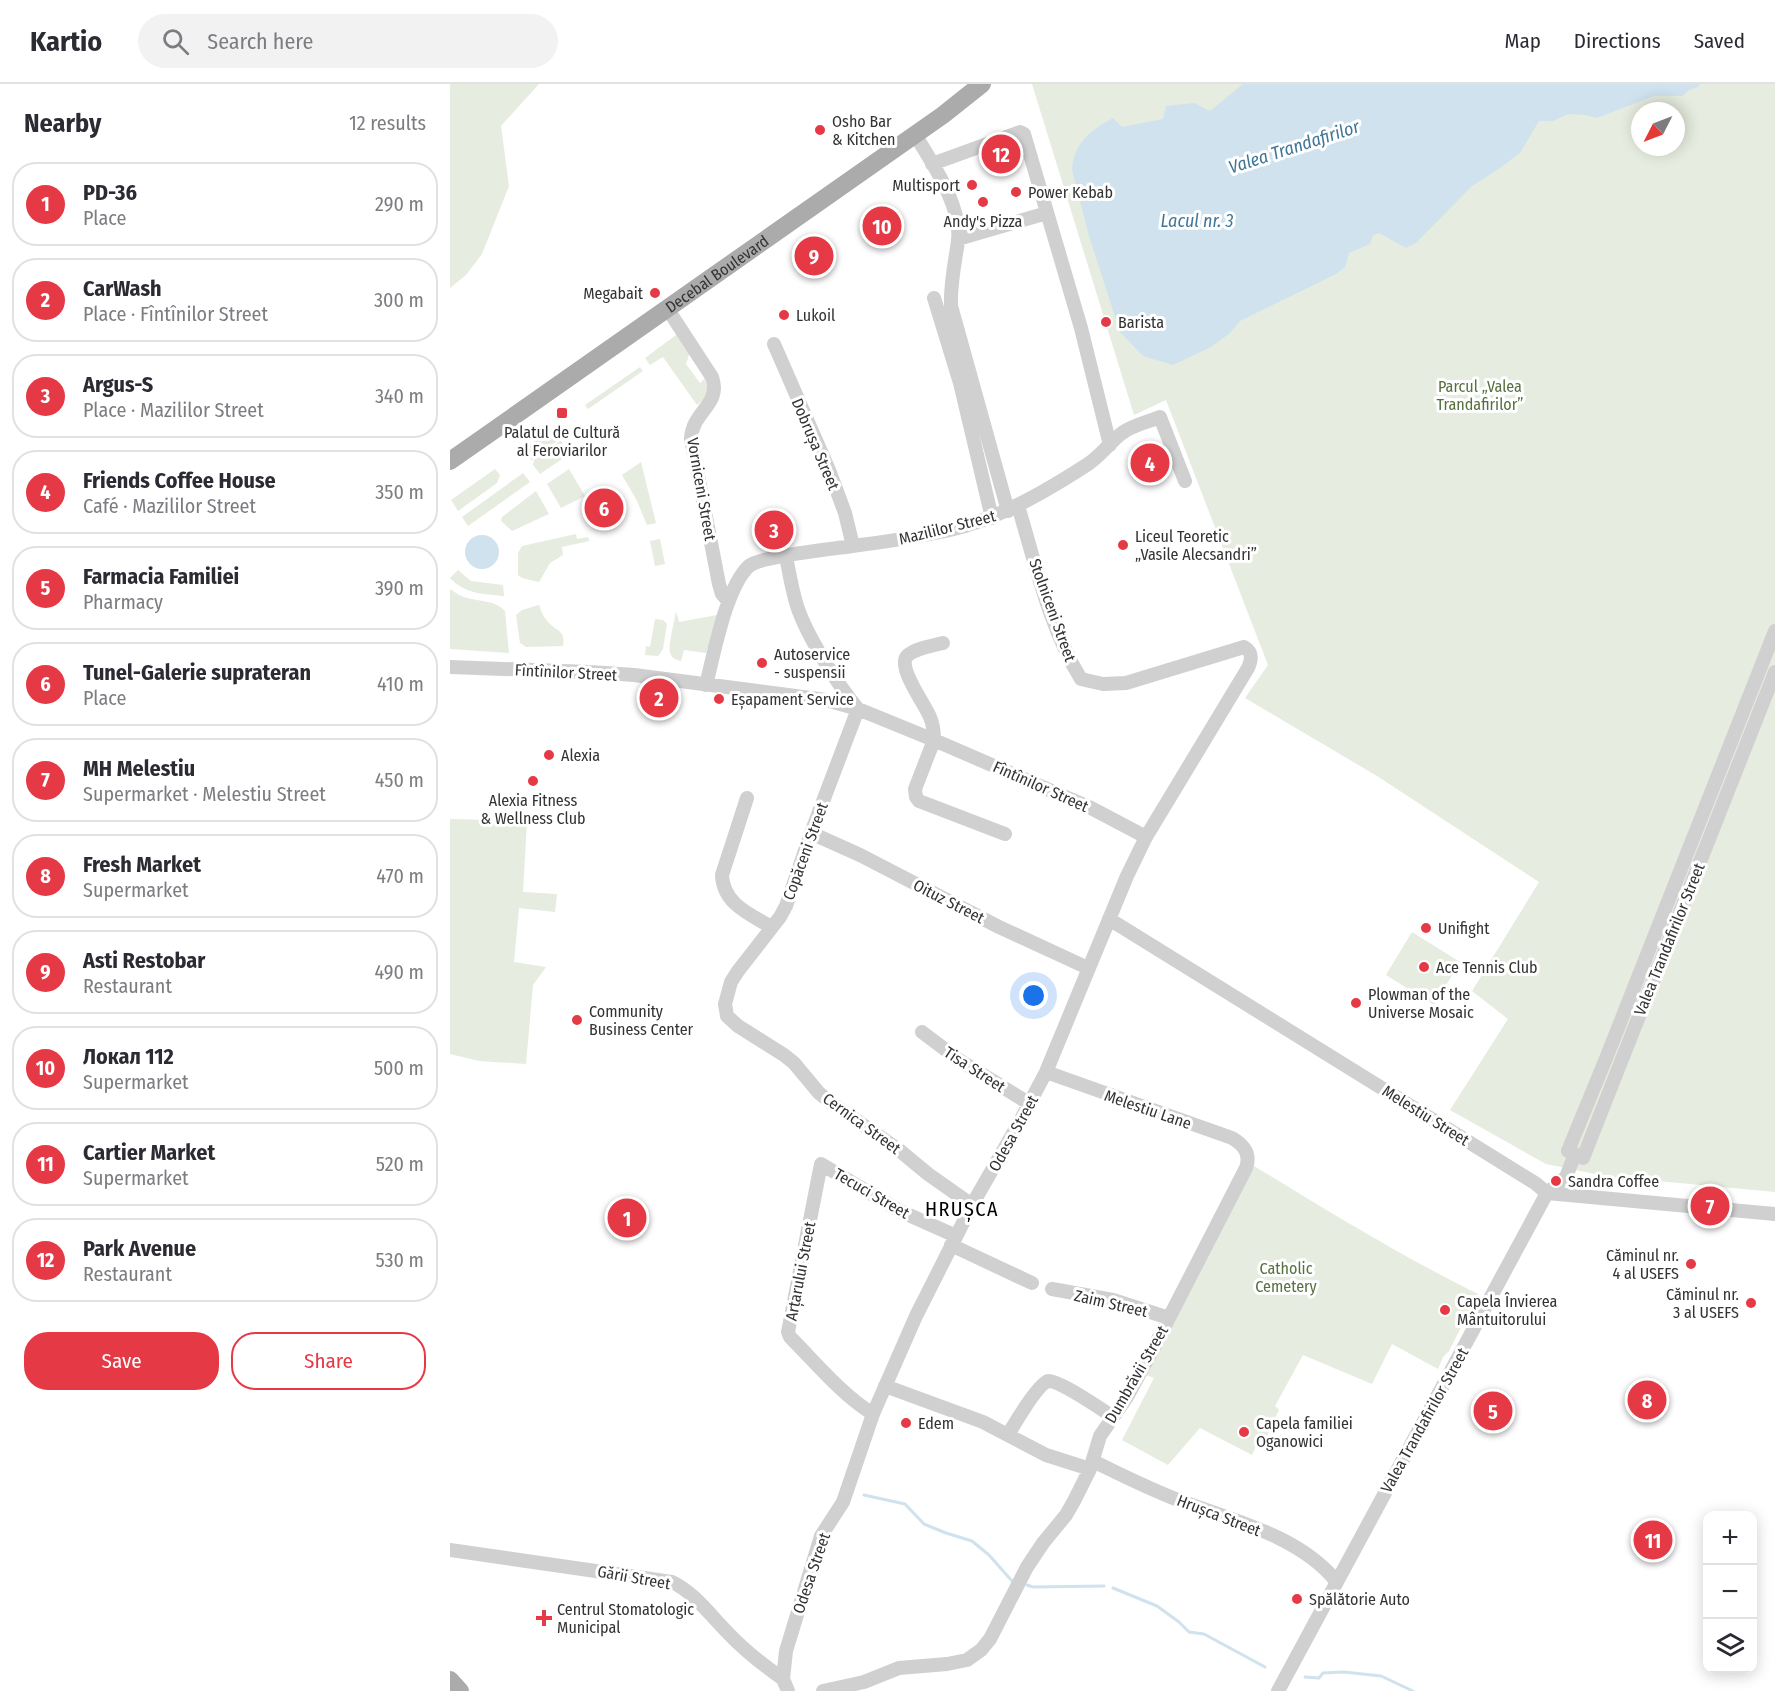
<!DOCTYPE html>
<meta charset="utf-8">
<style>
:root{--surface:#fff;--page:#f2f2f3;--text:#2b2b33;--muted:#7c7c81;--line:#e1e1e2;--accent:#e63946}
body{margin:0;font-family:"Fira Sans Condensed",sans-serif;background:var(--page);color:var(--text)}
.controls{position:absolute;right:18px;bottom:18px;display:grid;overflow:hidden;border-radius:12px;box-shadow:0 3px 15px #0003}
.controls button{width:54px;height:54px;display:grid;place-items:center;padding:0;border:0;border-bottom:2px solid var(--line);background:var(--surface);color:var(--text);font:30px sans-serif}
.compass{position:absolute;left:1181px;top:18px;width:54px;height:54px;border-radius:50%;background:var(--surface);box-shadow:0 3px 15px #0003;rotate:228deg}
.you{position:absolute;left:584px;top:912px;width:21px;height:21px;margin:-15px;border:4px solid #fff;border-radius:50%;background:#1a73e8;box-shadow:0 0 0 9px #1a73e833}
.badge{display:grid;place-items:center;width:39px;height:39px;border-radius:50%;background:var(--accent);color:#fff;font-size:20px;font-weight:700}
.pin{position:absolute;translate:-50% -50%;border:3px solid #fff;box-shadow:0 2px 6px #0006}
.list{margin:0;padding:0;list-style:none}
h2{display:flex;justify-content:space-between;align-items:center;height:78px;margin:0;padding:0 24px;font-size:26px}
h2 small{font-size:20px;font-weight:400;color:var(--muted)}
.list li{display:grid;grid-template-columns:39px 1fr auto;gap:18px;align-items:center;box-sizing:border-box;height:84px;margin:0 12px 12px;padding:0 12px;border:2px solid var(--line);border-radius:24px}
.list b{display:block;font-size:22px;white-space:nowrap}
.list p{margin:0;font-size:20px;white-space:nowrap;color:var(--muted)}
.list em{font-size:20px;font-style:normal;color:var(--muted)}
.actions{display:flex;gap:12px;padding:18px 24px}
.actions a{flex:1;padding:14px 0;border:2px solid var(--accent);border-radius:24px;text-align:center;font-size:21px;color:var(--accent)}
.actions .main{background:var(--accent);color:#fff}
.icon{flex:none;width:33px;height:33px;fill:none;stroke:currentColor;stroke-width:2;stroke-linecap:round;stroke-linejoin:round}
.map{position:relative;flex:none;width:1325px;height:1607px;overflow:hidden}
header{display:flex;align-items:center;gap:36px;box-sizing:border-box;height:84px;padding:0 30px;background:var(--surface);border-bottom:2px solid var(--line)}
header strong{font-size:28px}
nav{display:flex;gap:33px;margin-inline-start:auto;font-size:21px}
.search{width:420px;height:54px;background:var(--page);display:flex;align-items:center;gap:15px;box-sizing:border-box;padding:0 21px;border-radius:33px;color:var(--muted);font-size:22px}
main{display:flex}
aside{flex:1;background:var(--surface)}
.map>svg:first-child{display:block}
</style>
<header>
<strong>Kartio</strong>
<div class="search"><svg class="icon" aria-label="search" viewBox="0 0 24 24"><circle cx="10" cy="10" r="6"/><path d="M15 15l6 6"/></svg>Search here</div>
<nav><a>Map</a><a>Directions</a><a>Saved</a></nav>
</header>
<main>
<aside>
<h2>Nearby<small>12 results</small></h2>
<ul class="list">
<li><span class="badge">1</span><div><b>PD-36</b><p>Place</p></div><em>290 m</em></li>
<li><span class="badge">2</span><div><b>CarWash</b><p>Place · Fîntînilor Street</p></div><em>300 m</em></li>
<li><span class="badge">3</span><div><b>Argus-S</b><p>Place · Mazililor Street</p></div><em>340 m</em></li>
<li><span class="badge">4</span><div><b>Friends Coffee House</b><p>Café · Mazililor Street</p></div><em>350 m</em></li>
<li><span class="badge">5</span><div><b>Farmacia Familiei</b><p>Pharmacy</p></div><em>390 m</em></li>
<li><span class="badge">6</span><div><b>Tunel-Galerie suprateran</b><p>Place</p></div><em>410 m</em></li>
<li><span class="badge">7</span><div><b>MH Melestiu</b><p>Supermarket · Melestiu Street</p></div><em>450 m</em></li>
<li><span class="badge">8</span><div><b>Fresh Market</b><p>Supermarket</p></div><em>470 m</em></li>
<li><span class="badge">9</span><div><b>Asti Restobar</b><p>Restaurant</p></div><em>490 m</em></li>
<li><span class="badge">10</span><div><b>Локал 112</b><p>Supermarket</p></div><em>500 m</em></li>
<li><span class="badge">11</span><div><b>Cartier Market</b><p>Supermarket</p></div><em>520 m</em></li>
<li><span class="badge">12</span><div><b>Park Avenue</b><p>Restaurant</p></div><em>530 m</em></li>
</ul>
<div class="actions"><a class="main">Save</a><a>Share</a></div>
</aside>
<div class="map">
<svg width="1325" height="1607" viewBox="0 0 1325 1607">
<rect width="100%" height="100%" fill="#fff"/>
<path fill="#e6ecdf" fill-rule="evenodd" d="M0,0h89l-38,42 8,60 -27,68 -16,21 -16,13z
M582,0h743v1108l-170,-16 -59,-12 -96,-54 58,-91 -36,-28 67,-109 -162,-106 -132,-78 23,-33 -102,-265 -32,15zM1190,27h36v36h-36z
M226,251l3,1 11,16 -4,12 14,19 5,-5 4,17 -12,10 -34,-48 -13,8 -5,-7z
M190,283l3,4 -55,38 -3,-4z
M106,342l7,11 -29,20 -2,4 -8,-12z
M111,356l3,7 -7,5 5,7 -22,15 -7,-9 1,-5z
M191,378l15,61 -9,2 -10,-24 -15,-26z
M45,385l5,6 -3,8 -39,28 -7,-11z
M119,385l16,27 -24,12 -14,-24z
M73,389l7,9 -62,44 -6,-9z
M86,407l13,23 -37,17 -11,-10 1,-4z
M126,450l1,5 11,-2 1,4 -27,6 1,8 -13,8 -11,19 -17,-4 -4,-3v-22l4,-7z
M210,455l5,25 -10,2 -5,-25z
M8,486l13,11 32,4 1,11c-21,-2 -39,-2 -54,-18z
M0,505c6,4 11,8 18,9 13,4 27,2 37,13l4,42 -59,-4z
M89,521c2,7 5,13 10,18 10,10 16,7 14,23l-37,1 -6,-4 -4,-28 6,-5z
M226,527l3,11 38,-7 2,1 -13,37 -22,-3 -3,11c-5,-1 -10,-3 -11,-9 -2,-7 5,-33 6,-41z
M205,535l8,1 4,4 -4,25 -5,7 -13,-1 1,-9 4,1z
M0,735l77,2 -4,71 34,2 -2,18 -36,-4 -5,54 32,5 -13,18 -7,79 -47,-3 -29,-7z
M962,848l48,30 -26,43 -48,-30z
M804,1082c73,44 147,90 224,128l-29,57 -6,6 -5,12 -46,-25 -20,40 -69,-29 -28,51 4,4 -17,37 -6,-1 -4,9 -52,-27 -32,37 -46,-25 32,-62 -8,-3z"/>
<path fill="#cfe2ee" d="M793,0h456v2l-10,4 -6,6h-29l-57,22 -11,-3 -18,-1 -15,7h-14l-19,32 -20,15 -28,18 -56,57 -10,5 -27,-15 -6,2 -3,9 -21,9 -4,14 -9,7 -96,47 -10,12 -19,14 -38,18 -30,-9 -23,-24 -31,-96 -17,-66c2,-28 18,-39 41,-52l9,9 41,-8 3,-13 28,-3 16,8z
M15 468a17 17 0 1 1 34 0a17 17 0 1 1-34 0Z"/>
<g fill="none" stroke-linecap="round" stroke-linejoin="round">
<path stroke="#cfe2ee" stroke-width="3" d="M414,1411l41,9 19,20 22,9 26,8 17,14 23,26
M577,1501l6,2 71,-1
M663,1504l44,18 22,16 10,10 15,2 61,33
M855,1593l14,1 4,-5 21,-1 37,4 32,15"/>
<path stroke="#d0d0d0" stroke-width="14" d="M465,50c17,30 47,71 43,107 -3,22 -8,43 -7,65l57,205
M482,80l88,-32 4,2 57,194 29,117
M508,155l89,-26
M484,214l26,85 32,135
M217,224l45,69c10,28 -20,34 -21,62l28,145 3,10 6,7
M324,260l55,126 16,43 8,33
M336,472c3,16 6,34 11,50 10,30 40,78 61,103l-47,124 -25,73 -6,11 -42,54 -7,11 -6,22 2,12 11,10 46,29 10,8 25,30 14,11 66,46 29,24 44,31
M1325,547l-168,425 -39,95 15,7 192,-486
M493,559c-11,3 -28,5 -36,13 -10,12 18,48 23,61 3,7 4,15 4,23l-19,49 1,8 3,4 86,33
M0,583l140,5 44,3 192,25 32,9 76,31 157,68 55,29
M256,601c8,-31 20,-98 43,-119 12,-10 84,-17 103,-20 33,-4 66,-9 98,-16 50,-12 93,-37 135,-64 15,-9 24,-23 37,-33 11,-8 26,-11 38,-16l25,64
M297,714l-25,77c1,29 28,39 49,52
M361,749l49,22 139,72 89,41
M659,835l426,264 12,10 228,21
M472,948l37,28 71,44
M501,1161l81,38
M602,1205l61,11 56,18
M435,1302l98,36 63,33 44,14
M423,1330c-32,-20 -57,-51 -83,-77l-2,-5 33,-168 79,47 56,25
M559,1349c6,-10 29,-49 39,-52 9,-2 55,29 65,36
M643,1377c26,13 53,26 80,37 54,21 125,36 163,83
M0,1466l222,32c23,11 38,33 56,51 17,18 35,32 55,46
M338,1607l-5,-12 3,-28 35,-115 22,-34 30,-88 43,-98 56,-111 47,-82 27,-51 81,-196 19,-39 102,-169c4,-9 5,-16 -4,-21l-118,36 -23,1 -22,-5c-31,-49 -46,-117 -63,-173
M373,1607l41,-9 35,-14 48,-4 20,-4 14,-10 9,-11 37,-72 16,-24 23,-28 8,-14 16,-32 10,-33 27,-39 25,-46 94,-183c5,-14 -2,-23 -14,-30l-186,-66
M828,1607l269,-498 19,-16 9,-23"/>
<g stroke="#ababab" stroke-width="18">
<path id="s1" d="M0,377l493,-346 39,-31"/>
<path d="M0,1596l10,11"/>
</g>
</g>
<g fill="#e63946" stroke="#fff" stroke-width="2">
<circle cx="370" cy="46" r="6"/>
<circle cx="522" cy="101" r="6"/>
<circle cx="566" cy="108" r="6"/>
<circle cx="533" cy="118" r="6"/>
<circle cx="205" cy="209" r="6"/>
<circle cx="334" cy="231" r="6"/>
<circle cx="656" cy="238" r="6"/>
<rect x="106" y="323" width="12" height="12" rx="3"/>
<circle cx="673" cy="461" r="6"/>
<circle cx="312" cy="579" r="6"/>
<circle cx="269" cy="615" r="6"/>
<circle cx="99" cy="671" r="6"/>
<circle cx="83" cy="697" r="6"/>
<circle cx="976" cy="844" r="6"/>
<circle cx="974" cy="883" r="6"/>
<circle cx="906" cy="919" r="6"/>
<circle cx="127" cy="936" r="6"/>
<circle cx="1106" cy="1097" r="6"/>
<circle cx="1241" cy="1180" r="6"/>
<circle cx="1301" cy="1219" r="6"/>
<circle cx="995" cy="1226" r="6"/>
<circle cx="456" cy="1339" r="6"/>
<circle cx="794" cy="1348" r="6"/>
<circle cx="847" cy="1515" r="6"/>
<path d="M91 1525h6v6h6v6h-6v6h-6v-6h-6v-6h6z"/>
</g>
<g text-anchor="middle" stroke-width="6" stroke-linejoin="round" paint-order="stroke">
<g font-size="16" fill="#333" stroke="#fff" text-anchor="start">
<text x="382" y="43">Osho Bar<tspan x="382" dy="18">&amp; Kitchen</tspan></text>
<text x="510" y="107" text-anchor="end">Multisport</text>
<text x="578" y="114">Power Kebab</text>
<text x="533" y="143" text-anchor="middle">Andy's Pizza</text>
<text x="193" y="215" text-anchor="end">Megabait</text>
<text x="346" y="237">Lukoil</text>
<text x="668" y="244">Barista</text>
<text x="112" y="354" text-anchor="middle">Palatul de Cultură<tspan x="112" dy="18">al Feroviarilor</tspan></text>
<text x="685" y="458">Liceul Teoretic<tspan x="685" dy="18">„Vasile Alecsandri”</tspan></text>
<text x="324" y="576">Autoservice<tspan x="324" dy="18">- suspensii</tspan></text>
<text x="281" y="621">Eșapament Service</text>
<text x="111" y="677">Alexia</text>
<text x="83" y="722" text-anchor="middle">Alexia Fitness<tspan x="83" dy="18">&amp; Wellness Club</tspan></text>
<text x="988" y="850">Unifight</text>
<text x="986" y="889">Ace Tennis Club</text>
<text x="918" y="916">Plowman of the<tspan x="918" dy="18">Universe Mosaic</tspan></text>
<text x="139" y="933">Community<tspan x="139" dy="18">Business Center</tspan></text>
<text x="1118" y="1103">Sandra Coffee</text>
<text x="1229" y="1177" text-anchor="end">Căminul nr.<tspan x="1229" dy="18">4 al USEFS</tspan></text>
<text x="1289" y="1216" text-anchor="end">Căminul nr.<tspan x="1289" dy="18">3 al USEFS</tspan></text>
<text x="1007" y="1223">Capela Învierea<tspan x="1007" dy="18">Mântuitorului</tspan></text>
<text x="468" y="1345">Edem</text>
<text x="806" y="1345">Capela familiei<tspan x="806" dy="18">Oganowici</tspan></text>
<text x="859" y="1521">Spălătorie Auto</text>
<text x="107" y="1531">Centrul Stomatologic<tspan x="107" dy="18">Municipal</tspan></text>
</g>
<g font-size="16" fill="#333" stroke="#fff">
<text dy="6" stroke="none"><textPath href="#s1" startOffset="326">Decebal Boulevard</textPath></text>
<text transform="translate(366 360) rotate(67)" y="6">Dobrușa Street</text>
<text transform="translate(252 405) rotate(80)" y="6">Vorniceni Street</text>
<text transform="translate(497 443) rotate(-14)" y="6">Mazililor Street</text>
<text transform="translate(603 526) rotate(70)" y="6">Stolniceni Street</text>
<text transform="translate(116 588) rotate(3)" y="6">Fîntînilor Street</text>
<text transform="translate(591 702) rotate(24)" y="6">Fîntînilor Street</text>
<text transform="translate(355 767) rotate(-70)" y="6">Copăceni Street</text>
<text transform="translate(499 817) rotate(27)" y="6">Oituz Street</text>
<text transform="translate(1219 855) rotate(-68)" y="6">Valea Trandafirilor Street</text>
<text transform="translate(525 985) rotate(33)" y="6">Tisa Street</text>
<text transform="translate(698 1025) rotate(19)" y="6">Melestiu Lane</text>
<text transform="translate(976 1031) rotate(32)" y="6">Melestiu Street</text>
<text transform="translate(412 1039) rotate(36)" y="6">Cernica Street</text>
<text transform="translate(563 1049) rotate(-61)" y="6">Odesa Street</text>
<text transform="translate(422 1109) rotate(30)" y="6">Tecuci Street</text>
<text transform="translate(350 1187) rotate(-79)" y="6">Arțarului Street</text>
<text transform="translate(661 1219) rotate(13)" y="6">Zaim Street</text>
<text transform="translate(686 1290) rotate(-60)" y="6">Dumbrăvii Street</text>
<text transform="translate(974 1336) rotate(-61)" y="6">Valea Trandafirilor Street</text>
<text transform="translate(769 1431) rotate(21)" y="6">Hrușca Street</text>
<text transform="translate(361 1489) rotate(-71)" y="6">Odesa Street</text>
<text transform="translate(184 1493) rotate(10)" y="6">Gării Street</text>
</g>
<g font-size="16" fill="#56703f" stroke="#fff">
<text x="1030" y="308">Parcul „Valea<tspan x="1030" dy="18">Trandafirilor”</tspan></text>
<text x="836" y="1190">Catholic<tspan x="836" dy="18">Cemetery</tspan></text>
</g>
<g font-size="18" font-style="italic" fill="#3f7597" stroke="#fff">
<text transform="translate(844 63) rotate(-18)" y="6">Valea Trandafirilor</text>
<text x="747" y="143">Lacul nr. 3</text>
</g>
<g font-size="20" letter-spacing="1.5" fill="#000" stroke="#fff">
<text x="512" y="1132">HRUȘCA</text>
</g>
</g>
</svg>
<div class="controls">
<button>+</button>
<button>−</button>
<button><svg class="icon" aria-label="layers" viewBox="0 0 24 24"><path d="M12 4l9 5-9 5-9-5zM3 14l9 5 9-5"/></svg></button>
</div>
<svg class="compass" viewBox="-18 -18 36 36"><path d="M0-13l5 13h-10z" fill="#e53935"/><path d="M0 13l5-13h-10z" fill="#7c7c81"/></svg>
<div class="you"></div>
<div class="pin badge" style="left:177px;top:1134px">1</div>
<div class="pin badge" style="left:209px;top:614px">2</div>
<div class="pin badge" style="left:324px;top:446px">3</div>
<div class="pin badge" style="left:700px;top:379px">4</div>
<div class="pin badge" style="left:1043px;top:1327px">5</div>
<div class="pin badge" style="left:154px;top:424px">6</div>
<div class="pin badge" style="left:1260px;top:1122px">7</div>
<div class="pin badge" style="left:1197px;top:1316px">8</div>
<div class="pin badge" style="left:364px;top:172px">9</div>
<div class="pin badge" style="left:432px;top:142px">10</div>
<div class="pin badge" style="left:1203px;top:1456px">11</div>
<div class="pin badge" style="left:551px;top:70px">12</div>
</div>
</main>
